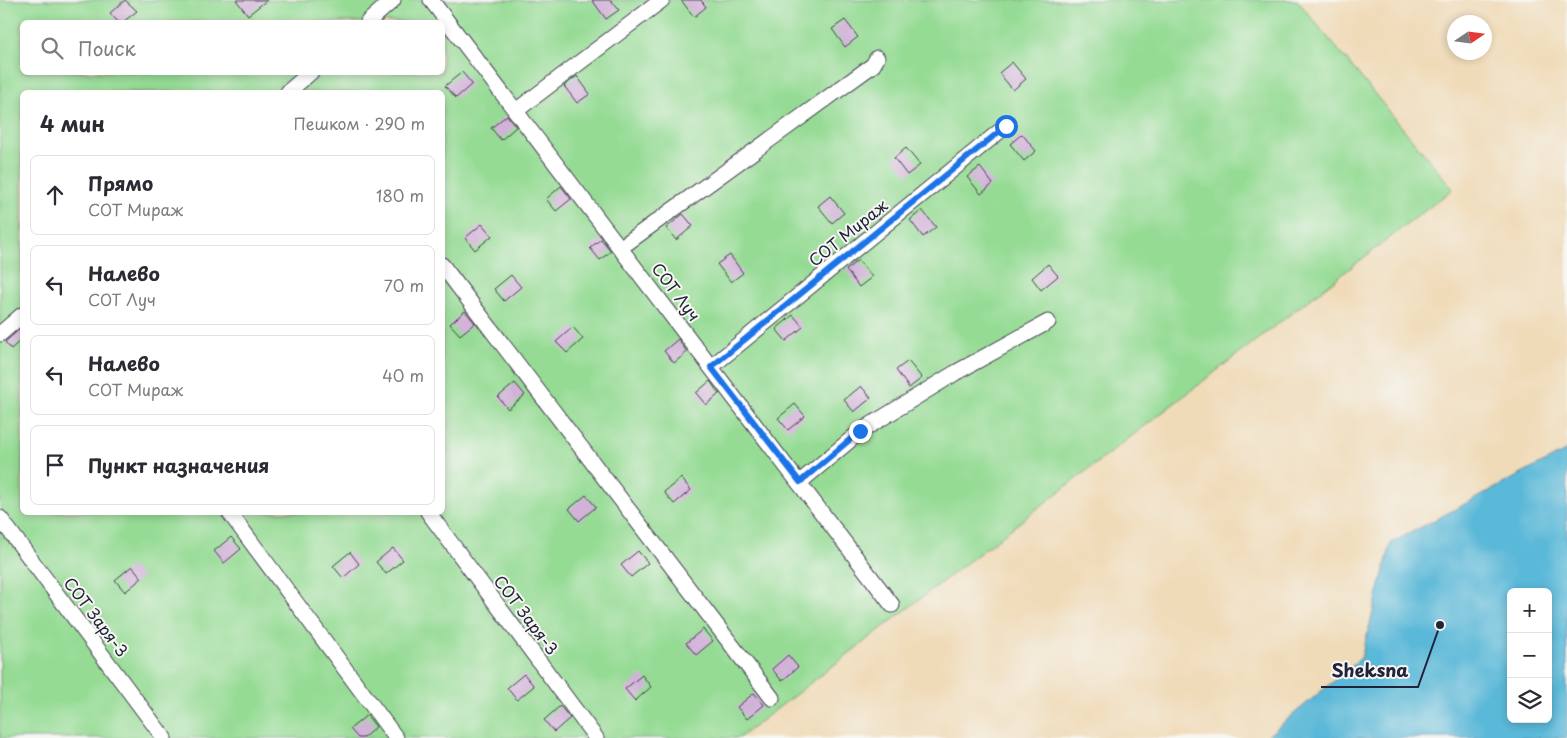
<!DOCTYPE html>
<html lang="ru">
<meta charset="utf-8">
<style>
:root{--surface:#fff;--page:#f2f2f3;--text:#2b2b33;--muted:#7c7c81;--line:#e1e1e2}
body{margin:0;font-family:"Playpen Sans",sans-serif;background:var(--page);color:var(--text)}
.controls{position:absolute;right:15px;bottom:15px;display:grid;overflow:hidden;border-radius:8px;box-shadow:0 2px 8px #0003}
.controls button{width:45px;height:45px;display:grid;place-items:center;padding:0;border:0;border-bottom:1px solid var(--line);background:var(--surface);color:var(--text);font:25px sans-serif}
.compass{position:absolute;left:1447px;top:15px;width:45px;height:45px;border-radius:50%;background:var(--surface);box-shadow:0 2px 8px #0003;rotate:77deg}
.stop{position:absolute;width:15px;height:15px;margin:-11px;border:4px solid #1a73e8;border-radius:50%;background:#fff}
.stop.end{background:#1a73e8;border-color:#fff;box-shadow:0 1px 5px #0008}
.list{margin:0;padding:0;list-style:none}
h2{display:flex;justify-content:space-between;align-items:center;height:65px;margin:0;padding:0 20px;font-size:21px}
h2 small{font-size:16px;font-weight:400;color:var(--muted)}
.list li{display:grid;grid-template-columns:32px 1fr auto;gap:15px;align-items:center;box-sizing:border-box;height:80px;margin:0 10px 10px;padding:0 10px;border:1px solid var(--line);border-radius:8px}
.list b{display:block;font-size:19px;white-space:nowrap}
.list p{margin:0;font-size:16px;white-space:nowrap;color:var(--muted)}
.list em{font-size:16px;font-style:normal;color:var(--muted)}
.icon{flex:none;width:28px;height:28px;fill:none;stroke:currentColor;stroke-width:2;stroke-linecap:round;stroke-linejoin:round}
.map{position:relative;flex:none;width:1567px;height:738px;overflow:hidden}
.search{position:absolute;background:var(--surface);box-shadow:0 2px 8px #0003;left:20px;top:20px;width:425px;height:55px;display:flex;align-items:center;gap:12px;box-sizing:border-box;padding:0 18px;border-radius:8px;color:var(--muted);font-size:19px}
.panel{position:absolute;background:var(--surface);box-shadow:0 2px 8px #0003;left:20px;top:90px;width:425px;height:425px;border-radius:8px}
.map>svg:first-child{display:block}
</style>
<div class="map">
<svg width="1567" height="738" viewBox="0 0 1567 738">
<rect width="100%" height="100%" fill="#f6f6f2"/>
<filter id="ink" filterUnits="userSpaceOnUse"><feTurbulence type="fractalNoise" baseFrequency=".02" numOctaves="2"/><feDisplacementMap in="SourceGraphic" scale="10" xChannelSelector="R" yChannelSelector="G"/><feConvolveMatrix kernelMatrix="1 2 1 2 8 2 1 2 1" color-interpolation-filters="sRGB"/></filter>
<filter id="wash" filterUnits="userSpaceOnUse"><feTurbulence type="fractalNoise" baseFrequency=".0096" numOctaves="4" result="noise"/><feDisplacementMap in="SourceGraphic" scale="20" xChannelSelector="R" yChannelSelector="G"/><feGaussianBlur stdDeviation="1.12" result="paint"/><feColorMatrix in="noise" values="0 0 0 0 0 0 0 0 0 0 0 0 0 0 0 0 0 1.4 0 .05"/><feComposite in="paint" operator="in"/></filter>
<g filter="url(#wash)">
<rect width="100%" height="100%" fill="#f0dbb9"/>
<path fill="#95db94" stroke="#5c7e68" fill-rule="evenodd" d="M0,0h1297l156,189 -714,549h-739zM22,22h420v50h-420zM22,92h420v420h-420z"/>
<path fill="#5ab8d8" stroke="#3e6d8a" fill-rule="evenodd" d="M1567,450v288h-302l96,-80 30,-115zM1511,592h37v127h-37z"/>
<g id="blocks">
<path fill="#d2b2d8" d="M125,0l12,11 -14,11h-5l-8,-9z
M236,0h31l-19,15z
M592,0h19l8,10 -13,9z
M681,0h20l5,7 -12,10z
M845,20l13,17 -13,10 -13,-18z
M1012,62l14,17 -13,11 -14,-17z
M462,72l10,12 -16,14 -11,-12z
M577,76l13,18 -13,9 -13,-17z
M507,115l9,12 -15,13 -10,-12z
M1022,134l14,17 -12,10 -14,-17z
M906,148l14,17 -13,10 -13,-17z
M980,167l13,17 -12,10 -14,-17z
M561,186l10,13 -15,12 -10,-12z
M830,196l14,17 -12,10 -14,-17z
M922,210l14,17 -13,10 -13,-17z
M683,214l10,12 -17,14 -10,-12z
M482,224l10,12 -17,14 -10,-12z
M601,239l10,12 -11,9 -10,-12z
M730,255l13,18 -12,9 -14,-18z
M858,260l14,17 -13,10 -13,-17z
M1048,264l10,12 -17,14 -9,-12z
M511,275l10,12 -17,14 -10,-12z
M465,311l10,12 -15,12 -10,-11z
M793,315l10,12 -17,14 -10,-12z
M573,327l10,12 -16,14 -11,-11z
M21,328l1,11 -11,10 -6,-7z
M678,339l9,13 -13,11 -10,-12z
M908,361l14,17 -13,10 -13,-18z
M710,381l9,13 -13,11 -10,-12z
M515,383l10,12 -17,14 -10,-12z
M861,386l10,12 -17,14 -10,-12z
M795,404l10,12 -17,14 -10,-12z
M681,478l10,12 -17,14 -10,-12z
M586,495l10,12 -17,14 -10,-12z
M231,537l10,12 -17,14 -10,-12z
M393,548l10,12 -17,14 -10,-12z
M638,551l10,12 -17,14 -10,-12z
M350,552l9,12 -16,14 -10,-12z
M132,566l10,12 -17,14 -10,-12z
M703,629l10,12 -17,14 -10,-12z
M788,655l10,12 -16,14 -10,-12z
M524,674l10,12 -17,14 -10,-12z
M642,675l9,12 -16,14 -10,-12z
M754,693l10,12 -17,14 -10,-12z
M560,706l10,12 -16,14 -10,-12z
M367,715l9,12 -13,11h-5l-8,-9z"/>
</g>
</g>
<g filter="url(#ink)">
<use href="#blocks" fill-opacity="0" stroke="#413e4e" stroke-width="1"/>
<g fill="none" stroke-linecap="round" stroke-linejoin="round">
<g stroke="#413e4e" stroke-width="17">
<path id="minor" d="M431,0l461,605
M368,22l25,-22
M288,92l23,-20
M517,110l145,-110
M620,248l253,-183 4,-7
M442,265l330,433
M0,334l22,-19
M711,367l295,-241
M800,482l61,-51 94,-58 93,-51
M229,512l167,226
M428,512l168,226
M0,518l164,220"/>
</g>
<use href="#minor" stroke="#fff" stroke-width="15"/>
</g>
</g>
<g fill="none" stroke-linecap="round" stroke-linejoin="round" filter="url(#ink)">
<path stroke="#1a73e8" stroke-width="6" d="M860,431l-60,51 -89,-115 295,-241"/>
</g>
<g text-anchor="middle" stroke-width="4" stroke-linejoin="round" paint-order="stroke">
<g font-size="16" fill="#22223b" stroke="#f6f6f2">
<text transform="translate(848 233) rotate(-39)" y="6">СОТ Мираж</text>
<text transform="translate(676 292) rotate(53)" y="6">СОТ Луч</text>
<text transform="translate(526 615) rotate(53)" y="6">СОТ Заря-3</text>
<text transform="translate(96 617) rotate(53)" y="6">СОТ Заря-3</text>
</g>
</g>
<path fill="none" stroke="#22223b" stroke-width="2" d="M1440 625L1418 687H1321"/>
<circle fill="#22223b" stroke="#f6f6f2" stroke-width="2" cx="1440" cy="625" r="5"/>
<g font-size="18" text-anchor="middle" font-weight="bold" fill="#22223b" stroke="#f6f6f2" stroke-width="4" stroke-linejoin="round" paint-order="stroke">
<text x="1370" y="677">Sheksna</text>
</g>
</svg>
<div class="controls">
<button>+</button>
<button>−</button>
<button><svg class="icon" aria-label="layers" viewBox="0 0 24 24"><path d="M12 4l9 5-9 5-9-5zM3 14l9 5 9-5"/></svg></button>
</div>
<svg class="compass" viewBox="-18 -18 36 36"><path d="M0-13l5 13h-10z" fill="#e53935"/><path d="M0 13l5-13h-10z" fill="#7c7c81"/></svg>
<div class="stop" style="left:1006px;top:126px"></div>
<div class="stop end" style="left:860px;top:431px"></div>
<div class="search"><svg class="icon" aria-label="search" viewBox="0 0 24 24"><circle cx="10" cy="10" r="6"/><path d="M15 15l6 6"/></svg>Поиск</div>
<section class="panel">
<h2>4 мин<small>Пешком · 290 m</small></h2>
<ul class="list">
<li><svg class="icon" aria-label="ahead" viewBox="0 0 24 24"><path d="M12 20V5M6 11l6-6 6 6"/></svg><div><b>Прямо</b><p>СОТ Мираж</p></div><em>180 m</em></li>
<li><svg class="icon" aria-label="left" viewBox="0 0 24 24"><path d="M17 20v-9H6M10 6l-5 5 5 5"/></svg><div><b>Налево</b><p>СОТ Луч</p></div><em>70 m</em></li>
<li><svg class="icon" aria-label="left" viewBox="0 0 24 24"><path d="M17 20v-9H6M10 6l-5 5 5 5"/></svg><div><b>Налево</b><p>СОТ Мираж</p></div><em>40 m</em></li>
<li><svg class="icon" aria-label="arrive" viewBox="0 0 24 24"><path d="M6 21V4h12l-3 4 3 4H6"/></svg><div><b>Пункт назначения</b></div></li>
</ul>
</section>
</div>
